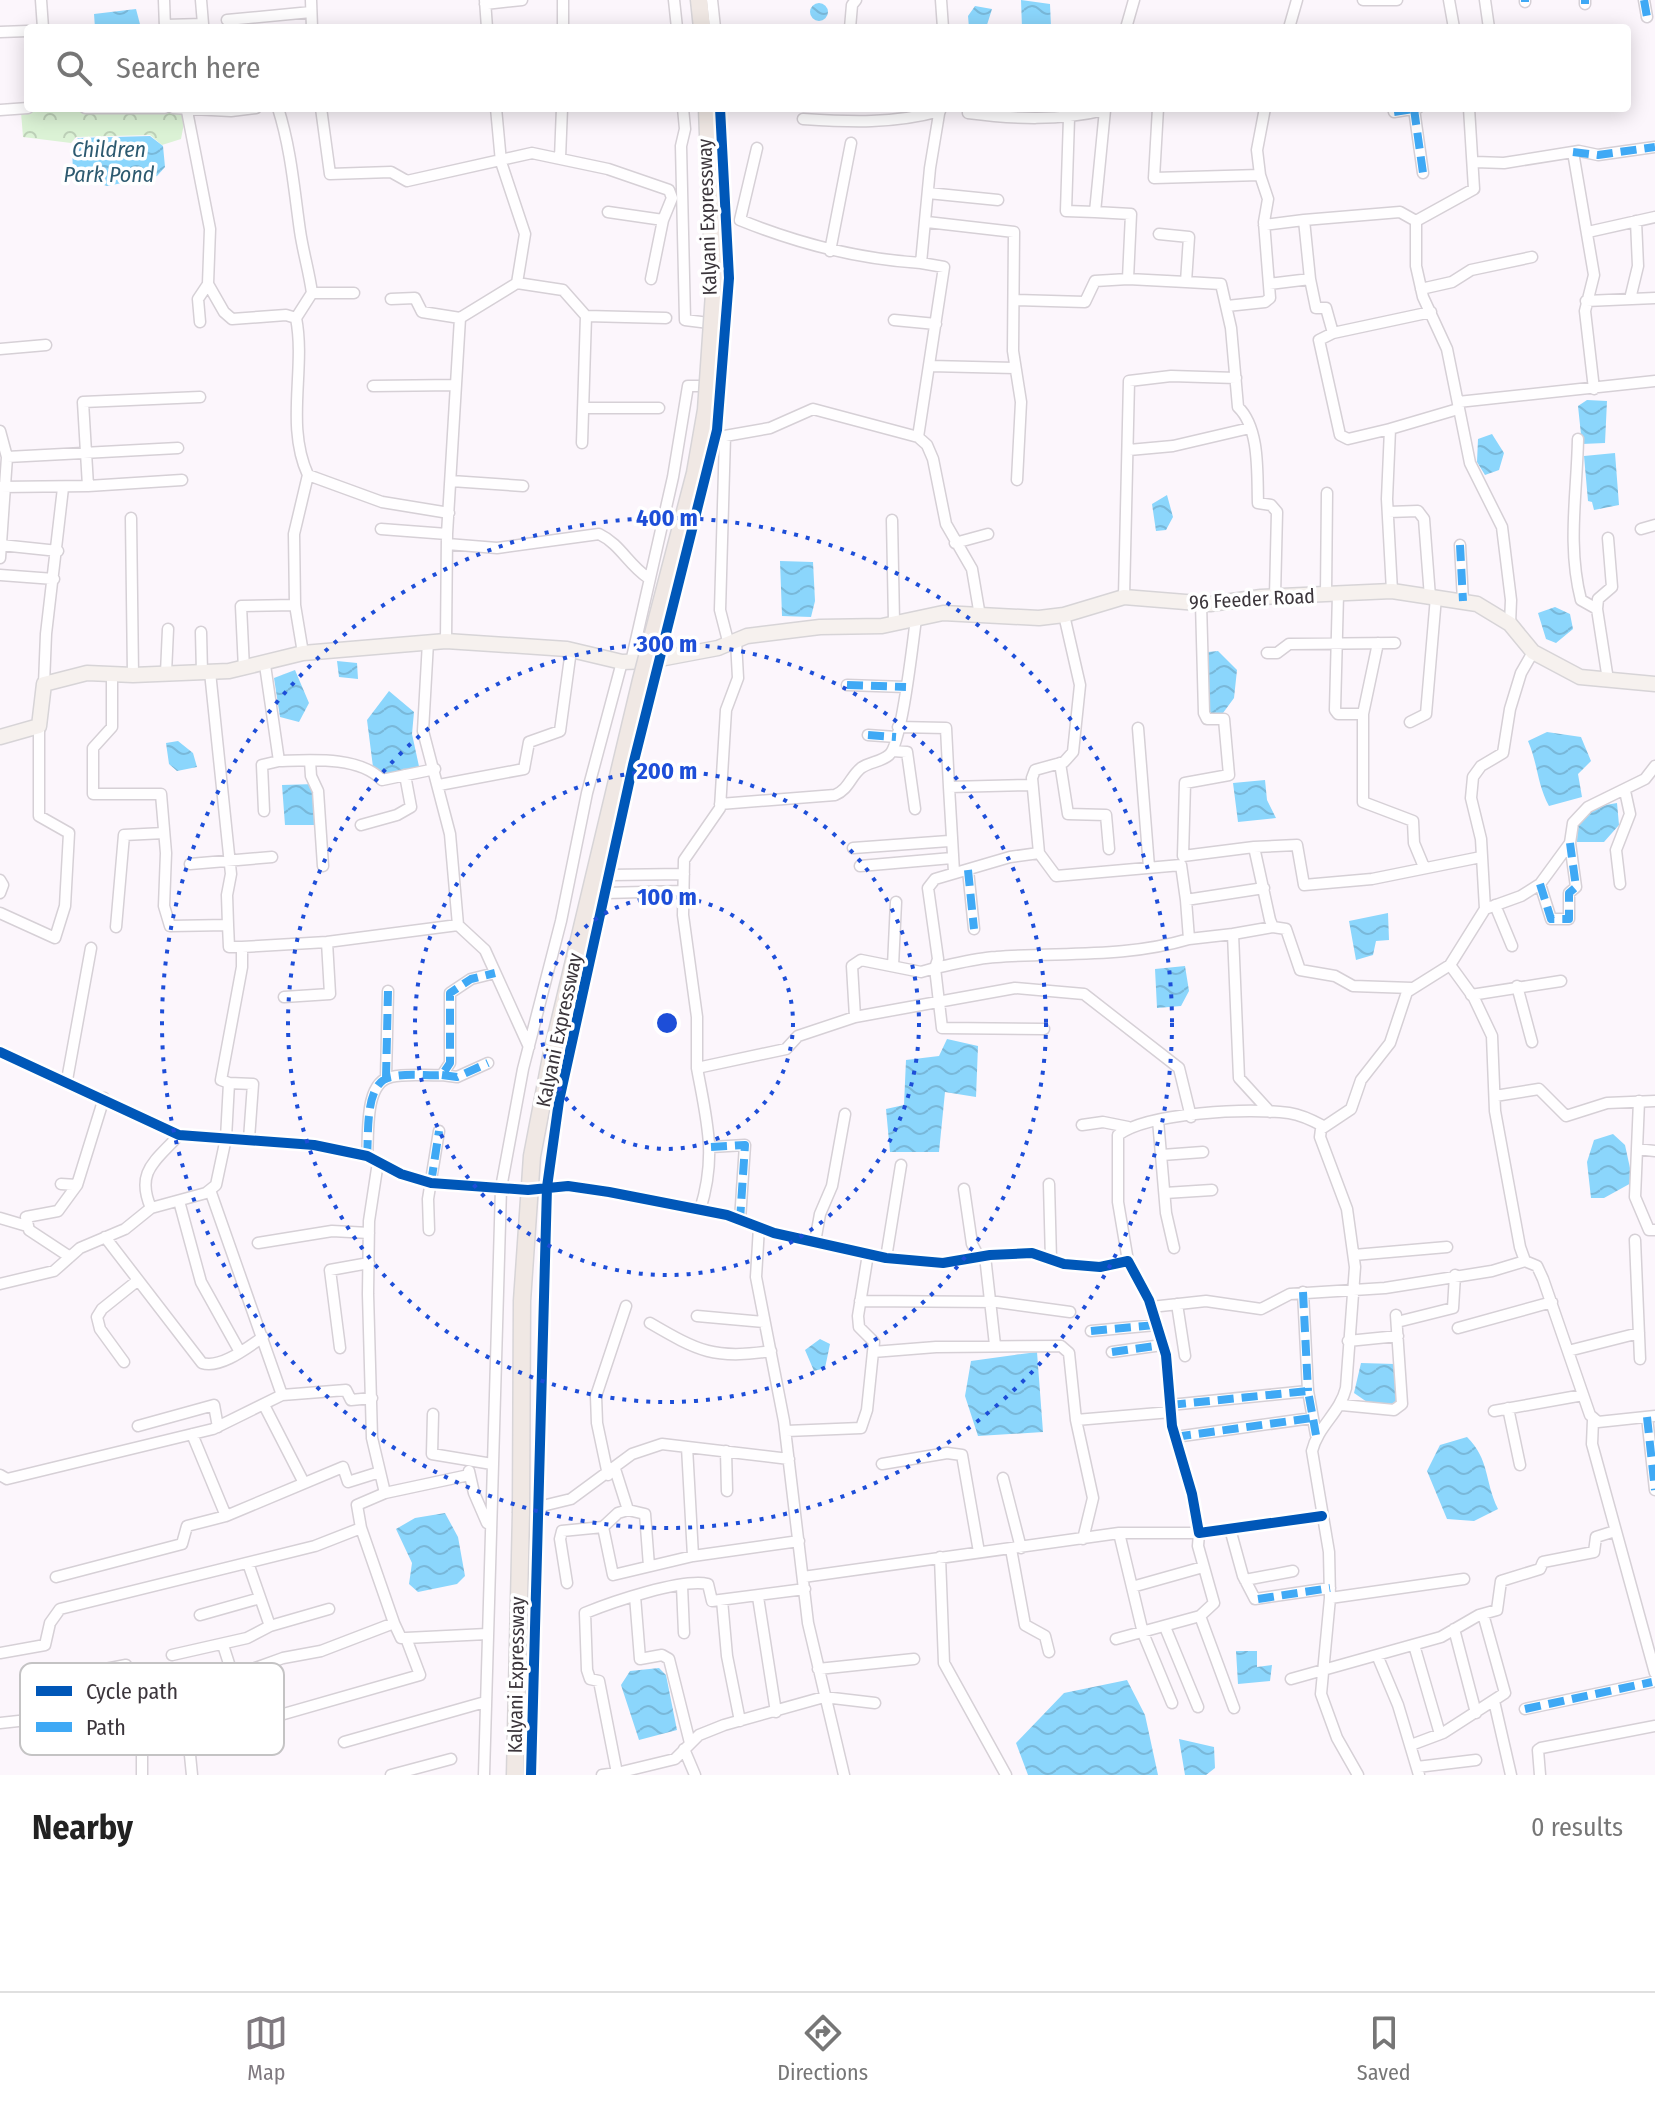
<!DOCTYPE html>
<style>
:root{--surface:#fff;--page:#f6f6f6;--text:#222;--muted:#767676;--line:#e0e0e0;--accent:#7f797f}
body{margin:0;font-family:"Fira Sans Condensed",sans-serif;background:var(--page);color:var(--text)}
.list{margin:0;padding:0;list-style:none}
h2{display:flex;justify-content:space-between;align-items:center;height:104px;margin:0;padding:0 32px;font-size:34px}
h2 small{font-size:26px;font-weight:400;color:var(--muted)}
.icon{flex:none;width:44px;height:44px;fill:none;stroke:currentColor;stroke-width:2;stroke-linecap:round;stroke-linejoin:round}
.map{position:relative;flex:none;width:1655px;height:1775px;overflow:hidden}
.search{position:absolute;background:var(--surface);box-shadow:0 4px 20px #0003;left:24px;right:24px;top:24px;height:88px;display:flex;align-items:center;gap:20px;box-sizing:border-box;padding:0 28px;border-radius:8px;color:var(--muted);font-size:30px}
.sheet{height:216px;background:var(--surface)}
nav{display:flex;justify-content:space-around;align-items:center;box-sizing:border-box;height:112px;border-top:2px solid var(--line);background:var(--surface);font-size:22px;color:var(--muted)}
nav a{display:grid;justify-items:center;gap:4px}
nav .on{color:var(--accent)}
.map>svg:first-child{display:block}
</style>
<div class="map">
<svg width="1655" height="1775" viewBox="0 0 1655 1775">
<defs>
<pattern id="park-crowns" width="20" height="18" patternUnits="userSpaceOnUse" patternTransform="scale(2)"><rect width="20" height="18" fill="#dbf2d5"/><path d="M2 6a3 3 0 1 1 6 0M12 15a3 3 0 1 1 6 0" fill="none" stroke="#bdd0b8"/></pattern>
<pattern id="water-waves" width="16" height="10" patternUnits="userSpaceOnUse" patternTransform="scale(2)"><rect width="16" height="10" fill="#8bd6fc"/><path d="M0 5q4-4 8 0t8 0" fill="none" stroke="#79b8d9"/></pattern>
</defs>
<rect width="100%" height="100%" fill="#fcf6fc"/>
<path fill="url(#park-crowns)" d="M36,108l137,1 13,4 -5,26 -19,6 -12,-10 -74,2 -5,6 -48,-6 -2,-25z"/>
<path fill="url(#water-waves)" d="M1021,0l29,4 1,23 -29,1z
M810 12a9 9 0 1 1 18 0a9 9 0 1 1-18 0Z
M975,6l17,3 -6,19h-17l-1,-12z
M136,9l5,19h-46l-1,-14z
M150,136l13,10 2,21 -8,9 -50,10 -34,-12 -1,-29 6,-7z
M1587,400l20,1 -2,42 -23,1 -4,-38z
M1492,434l12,19 -5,17 -14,5 -8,-13 1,-23z
M1615,453l4,52 -25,5 -2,-8 -4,-1 -4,-45z
M1167,495l6,22 -7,13 -10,1 -4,-27z
M780,561l33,1 2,39 -4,16 -29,-1z
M1555,607l15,7 3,15 -17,14 -10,-4 -8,-26z
M1218,651l19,19 -3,28 -11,15 -13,1 -5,-6 -7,-55z
M337,661l20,2 1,16 -19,-2z
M295,670l14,33 -10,19 -19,-5 -6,-39z
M389,691l25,21 -2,22 8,37 -22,7 -25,-11 -6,-47z
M1547,732l34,5 10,24 -13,13 4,23 -33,9c-12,-22 -11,-42 -21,-65z
M178,741l15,12 4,14 -20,4 -8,-7 -3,-21z
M1265,780l2,20 9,18 -38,4 -5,-39z
M315,784l2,41h-32l-3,-40z
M1617,803l2,22 -15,17h-27l1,-22 16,-13z
M1388,913l1,27 -13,1 -3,14 -17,5 -7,-39z
M1185,966l4,25 -8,15 -24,2 -2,-39z
M947,1039l31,7 -2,51 -31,-5 -6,60h-49l-4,-43 18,-4 2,-45 33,-4z
M1613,1134l12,11 8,37 -29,16h-13l-4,-36 7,-22z
M820,1339l10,5 -5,24 -11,3 -9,-21z
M1037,1352l6,80 -65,4 -13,-40 6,-35z
M1361,1363l34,1 3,43 -28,-3 -16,-11z
M1467,1437c23,23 17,43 31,72l-24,12 -27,-2 -20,-48 13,-26z
M445,1513l13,24 7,39 -8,8 -39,8 -9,-8 3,-21 -16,-34 19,-11z
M1236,1651h21v16l15,-2 -2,16 -32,3z
M659,1668l7,7 11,55 -38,10 -18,-55 9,-14z
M1127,1680l18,35 13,60h-130l-12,-32 48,-50z
M1179,1739l35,8 1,21 -9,7h-21z"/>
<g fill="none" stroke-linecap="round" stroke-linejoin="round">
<g stroke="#d6d0d6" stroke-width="13">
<path id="minor" d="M41,0l2,28
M164,0l1,28
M311,0l1,28
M485,0l2,28
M563,0v28
M674,0l3,28
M712,0l3,28
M941,0l2,28
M1363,0h34
M1449,0l5,28
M1485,0l4,28
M1525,0v2
M1585,0v4
M1644,0l3,17
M485,4l37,-4
M227,20l84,-8
M165,25l38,-1 -2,-24
M850,28l2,-23 4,-5
M1126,28l8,-28
M1289,28l8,-28
M0,32l28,-1
M85,108h80
M173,108l58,3 25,-3
M278,108c13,41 16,81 22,123 3,21 9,40 12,62
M321,108l9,66 61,-2 16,9 125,-28 76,16 61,21 3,8 -9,22 -12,59
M683,108l2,21 -4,17 4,174 32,4
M940,108l-10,60 -9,95 23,4 -26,170 9,8 6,14 13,65 26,45 8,47
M969,108l-1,5c47,6 91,8 137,-3l-10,102 36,2 -3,65 58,3
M1158,108l-4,70 106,-3 8,24 -4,23 6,76 -5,4 -38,4
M1469,108l5,81 -58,32v45l7,31 24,52 23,114 32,64 9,73 -1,24
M1414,109l9,64
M0,110l28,-2
M187,111l23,118 -2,55 -10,15 2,23
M1394,112l24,-4
M1069,118l-3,93 29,1
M803,119c47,3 90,5 137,-8
M757,148l-17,72c59,24 117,39 181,43
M1573,152l21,123 -9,36 9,78
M560,158l2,-50
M1475,162l29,1 75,-12 19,4 57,-8
M1260,175l-3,-25 8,-42
M928,193l70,7
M608,212l55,8
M1304,220l96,-8 16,9
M927,222l87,10 -1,119 8,51 -4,78
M1264,225l40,-5 6,59
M1588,232l67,-15
M1159,234l30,3 -3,45 35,2 10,44 7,79c22,21 19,66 20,96l13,2 6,7 -2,84
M830,251l21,-108
M517,283l46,7 23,26 -4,127
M208,284l16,28 8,7 54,-4 10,3c10,51 -11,107 12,157l74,27 67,11
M1269,284l41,-5 6,29h10l7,25
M1421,289l31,-7 19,-12 61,-13
M391,299l24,-1 7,14 38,6
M1630,299l8,-33 -2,-45
M1014,300l71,2 10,-21 33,-2
M1586,301l69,-3
M586,316l80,2
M296,318l16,-25h42
M894,320l42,4
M0,349l46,-4
M930,366l85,2
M373,386l83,-1
M1458,402l197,-21
M584,408h75
M1390,429l-42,10 -8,-4 -21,-95 14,-7 98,-21
M0,431l7,26
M1578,439c-1,54 -11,107 3,161l16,9 11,71
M1129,450l44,-4 77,-18
M451,481l72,5
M88,486l94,-6
M0,487l88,-1 -5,-84 117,-5
M1388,512l30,-1 6,8 6,78
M131,518l2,157
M892,520l2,102
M381,529l66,5
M1641,529l14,-4
M955,543l33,-9
M447,544l50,4 102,-14c21,10 29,30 48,43
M1,545l57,6
M1460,545l3,56
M0,558l7,-101 171,-9
M0,575l54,4
M1392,591l-5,-92 3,-70 68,-20
M1338,594l-3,116 3,4h25
M1326,595l1,-102
M1124,597l5,-216 42,-5 65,2
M1201,603l3,110 3,6h17l5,56 -44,8 -2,73 71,-9 16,73 3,7 13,2 14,41 35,6 18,10 59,2
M295,605l-1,-71 14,-59
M1597,609l1,-10 14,-12 -4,-49
M201,632l1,41
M446,641l1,-107 13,-216 57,-35 8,-49 -24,-72 -5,-54
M428,642l-5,89 27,103 8,91 27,25 44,97
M1378,643l-15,71v88l50,19 1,22 10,24
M729,645l-9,-35 5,-174 45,-8 43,-19 105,28
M1267,653h10l12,-9 106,-1
M631,662l42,-185 15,-91h24
M265,665l14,96c32,-1 80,-5 103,19l53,-11
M244,669l-3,-63 54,-1 8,48
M210,672l21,202 -4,21 1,30
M166,673l2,-44
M112,674v53l-19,21v46h68l5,59 -2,53 6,20 58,-1 1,22h13l85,-5 131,-17
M44,684l2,-50 17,-146
M847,685l59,2
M1410,722l16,-8 10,-117
M898,727l48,1 3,59
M1138,728l11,139
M868,735l28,2
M893,751l14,1 8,57
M310,761l1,15 7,15 5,75
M1060,763l8,51 38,1 3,34
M439,785l85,-16 5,-27 31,-11 11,-81
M720,804l115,-9c14,-6 15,-18 26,-27 8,-6 20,-6 28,-13 13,-11 24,-115 27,-136
M264,811l-2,-46 17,-4
M361,825l36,-10 14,-8 -6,-32
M1254,847l43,-2 7,40 68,-6 109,-22
M853,848l96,-7
M1039,853l-7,-75 3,-8 29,-8 9,-10 7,-67 -16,-70
M190,864l82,-7
M860,866l92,-8
M968,870l6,59
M954,872l-5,-85 82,-2
M609,875l75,-1
M0,880l3,5 -3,8
M1540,884l11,35h18v-26l7,-6 -6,-44
M1620,884l-4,-34 14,-36 -5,-23
M605,893l77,-2
M1186,900l3,39 44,-5 6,144 31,34
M1495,905l17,41
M1485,909l-4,-70 -10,-41 2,-21 8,-11 22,-13 7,-44 11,-36 12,-21
M0,913l55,25 10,-32 4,-73 -30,-17v-90
M116,927l8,-92 40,-2
M1233,934l40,-7
M1450,965l24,33 18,38 3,75 25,136 5,14 12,5 6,13 47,136 8,7 57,-6
M893,966l3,-64
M1517,986l15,56
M1471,995l90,-14
M284,997l46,-3 -3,-52
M855,1017l160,-29 69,6 95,74 12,49
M1044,1029l-102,-1 -7,-60c20,-4 41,-10 61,-11 66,-5 129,1 193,-18
M0,1052l179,83 135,10 53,11 34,18 30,9 97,7 40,-4 41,6 118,23 47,18 112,25 57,5 47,-8 42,-2 32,11 36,3 28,-6 21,39 17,55 6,71 20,68 7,39 123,-17
M697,1068v-51l-14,-102 1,-55 36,-52 6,-98 12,-32 -2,-37
M442,1075l15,2 31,-14
M386,1078l2,-87
M67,1080l24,-132
M229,1083l24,1 -4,55
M1495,1096l44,-7 27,27 41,-13 48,-2
M1639,1101l-4,96 14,33h6
M1158,1120l8,93 8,35
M1082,1125l21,-3 25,5
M711,1147l34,-2 -5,75
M1637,1149l18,2
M1162,1155l41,-3
M367,1156c2,-22 -3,-74 24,-79 16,-4 35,-1 51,-2l8,-12v-70l21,-14 24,-6
M61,1184l16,1
M1049,1184l2,76
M964,1189l8,55 7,13
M210,1190l72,205
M1165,1193l47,-3
M179,1201l22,81 39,70
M151,1208c-16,-37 5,-47 28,-73
M700,1210c17,-54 7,-88 -3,-142l89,-19 12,-13 57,-19 -3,-51 9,-6 60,12 14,-4 3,-9 -10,-71 7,-9 75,-22 29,-4 17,23 125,-11 5,35 78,-12
M0,1218l27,8
M759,1227l-3,50 28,144 24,202 36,152
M429,1230l-1,-31 11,-68
M105,1237l97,126c19,6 46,-16 61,-26
M1635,1240l5,119
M815,1242l5,-28 12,-28 13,-72
M258,1243l74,-12 37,2
M1354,1255l93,-8
M985,1256l10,89
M70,1257l-41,-27 -3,-13 32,-6 19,-26 27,-87
M886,1258l15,-93
M1128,1261l-10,-59v-67c31,-23 131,-27 171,-22 13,2 23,7 34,13
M0,1284l54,-13 26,-23 45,-19 26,-21 55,-15 10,-8 10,-47 3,-55 -8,-3 21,-113v-20
M1303,1292l5,99
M860,1301l137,1 73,10
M1177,1304l8,52
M1151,1307l55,-6 55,8 29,-15 95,-6 107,-17 33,-10
M697,1316l67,6
M1397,1322l56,-14 2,-33
M650,1323c48,28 65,37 121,28
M1458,1328l94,-26
M1091,1331l65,-6
M1348,1341l50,-5
M340,1348l-10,-78 39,-7
M1568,1351l71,-18
M873,1352l63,-5 125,-1 8,7 7,67 95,-8
M1112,1352l50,-7
M124,1362l-24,-33 -3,-12 5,-8 35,-28
M264,1405l40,78
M1170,1405l138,-14 8,44
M1342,1405l52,5 8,-6 -6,-89
M1508,1408l12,57
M1494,1411l89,-16
M433,1414l-1,40 60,10
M1647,1417l8,73
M1076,1420l17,78 -10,41
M1593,1420l-1,24 63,229
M138,1426l76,-21 4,22
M786,1431l75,-3 6,-18 7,-68 -15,-15 -1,-11 10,-62
M1175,1437l137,-19
M687,1447l6,109
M726,1451l1,40
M882,1464l65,-11 15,2 17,97
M615,1469l13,41 -10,3 -15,14 10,48 80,-19 106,-15
M469,1471l5,22 13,30
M0,1475l7,4 206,-50 69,-34 64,-5 5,10 21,-2
M608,1475l-11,-52 -1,-27 30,-90
M1003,1478l18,70
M385,1493l84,-18
M538,1507l33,-8 61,-45 30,-10 127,15
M628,1510l17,4 4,52
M226,1516l117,-49 5,15 32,-10
M361,1528l33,95
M1230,1529l13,47 12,23 75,-11
M1119,1533l24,100 29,70
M1011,1549l14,76 20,11 4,16
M940,1557l4,106 62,112
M248,1563l22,63 59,-17
M56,1577l126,-33 5,-18 39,-10 -34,-82
M803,1577l316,-44h80l-1,13 16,57 -14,13 34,92
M1245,1580l48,-9
M567,1583l-7,-44 2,-8 41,-4
M682,1586l2,47
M1132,1587l71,-20
M805,1589l-93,12 -4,-17c-26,-6 -96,18 -123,29l2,57 3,9 9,2 18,92 58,-14 24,-24 25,-10 100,-28 51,6
M635,1596l5,63 22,-4 7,4 21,84
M758,1597l18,115
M1330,1598l134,-19
M722,1600l5,56 13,65
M200,1615l60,-17
M1165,1627l33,80
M1454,1629l22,84
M1116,1639l84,-23
M1414,1645l26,89
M0,1653l45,-8 5,-22 10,-14 255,-63 46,-18 -4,-23 28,-12 -13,-55 -4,-144 1,-73 9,-59
M172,1655l75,-17 23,-12
M1377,1655l21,50 21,70
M818,1669l96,-10
M85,1673l41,-8 11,50
M233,1676l50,-18 38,-7 73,-28 7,15h5
M1291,1679l150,-42 38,-22 18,-5 4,-29 39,-12 3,-7 51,-10 2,-15 19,-6
M134,1692l99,-16 -10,-31
M1494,1701l17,74
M1525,1709l127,-27
M0,1723l46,-5 11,8 80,-11 5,22 89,-23 4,14 185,-53 -14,-37 81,-4
M187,1725l5,50
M142,1737v38
M344,1742l141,-40
M1411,1745l32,-12 62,-40 -22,-79
M684,1749l11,26
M1417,1767l59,-7
M391,1775l60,-16
M484,1775l17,-587 22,-119 38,-148 26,-128 35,-131
M531,1775l16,-588 12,-86 74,-336 84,-335 12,-152 -9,-170
M602,1775l15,-2
M1358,1775l-21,-37 -16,-44 9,-96 -1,-46 -17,-101c6,-25 28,-38 34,-63l9,-121 -8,-58 -27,-72 1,-8 30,-20 10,-29 29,-37 17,-51 43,-27 35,-56 36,-13 19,-12 30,-41 3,-20 15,-16 57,-28 10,-13
M1540,1775l-2,-25 3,-2 114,-22"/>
</g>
<g stroke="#d7d4d7" stroke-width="17">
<path id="major" d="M0,737l39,-11 5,-42 43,-11 46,2 96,-4 74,-18 143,-12 121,8 55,13 27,-1 69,-13 29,-12 73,-9 62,-1 61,-13 96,5 25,-3 60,-18 86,7 51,-7 131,-6 85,13 33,20 23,28 47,25 75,7"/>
</g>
<g stroke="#d7d4d7" stroke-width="19">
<path id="highway" d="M699,0l3,28
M515,1775l6,-262"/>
</g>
<use href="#minor" stroke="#fffeff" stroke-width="10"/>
<use href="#major" stroke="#f6f1ee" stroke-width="14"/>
<use href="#highway" stroke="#f0e8e4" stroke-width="16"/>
<g stroke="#d7d4d7" stroke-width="19" stroke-linecap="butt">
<path id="highway-bridge" d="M521,1513l1,-212 10,-145 19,-99 90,-377 54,-207 11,-63 8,-117 -7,-185"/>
</g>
<use href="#highway-bridge" stroke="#f0e8e4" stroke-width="16"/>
<path stroke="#3fa9f5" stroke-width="8" stroke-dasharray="16 8" stroke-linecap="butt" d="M1525,0v2
M1585,0v4
M1644,0l3,17
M1414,109l9,64
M1394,112l26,-4
M1573,152l25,3 57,-8
M1460,545l3,56
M847,685l59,2
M868,735l28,2
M968,870l6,59
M1540,884l11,35h18v-26l7,-6 -6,-44
M442,1075l15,2 31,-14
M386,1078l2,-87
M711,1147l34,-2 -5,75
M367,1156c2,-22 -3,-74 24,-79 16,-4 35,-1 51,-2l8,-12v-70l21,-14 24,-6
M431,1183l8,-52
M1303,1292l5,99
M1091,1331l65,-6
M1112,1352l50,-7
M1170,1405l138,-14 8,44
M1647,1417l8,73
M1175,1437l137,-19
M1258,1599l72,-11
M1525,1709l127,-27"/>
<g stroke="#fff" stroke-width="15">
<path id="cycleway" d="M0,1052l179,83 135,10 53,11 34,18 30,9 97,7 40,-4 41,6 118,23 47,18 112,25 57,5 47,-8 42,-2 32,11 36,3 28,-6 21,39 17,55 6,71 20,68 7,39 123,-17
M531,1775l16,-588 12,-86 74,-336 84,-335 12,-152 -9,-170"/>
</g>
<use href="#cycleway" stroke="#0057b8" stroke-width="10"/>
</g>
<g fill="none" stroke="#1d4ed8" stroke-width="4" stroke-dasharray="4 8">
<circle cx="667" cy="1023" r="126"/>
<circle cx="667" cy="1023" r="252"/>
<circle cx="667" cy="1023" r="379"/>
<circle cx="667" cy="1023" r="505"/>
</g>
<g text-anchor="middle" stroke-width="7" stroke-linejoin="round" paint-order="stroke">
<g font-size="20" fill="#3c363c" stroke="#fff">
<text transform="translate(707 217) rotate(-92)" y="7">Kalyani Expressway</text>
<text transform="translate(1252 599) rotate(-3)" y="7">96 Feeder Road</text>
<text transform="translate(559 1030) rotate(-78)" y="7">Kalyani Expressway</text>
<text transform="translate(516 1675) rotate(-89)" y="7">Kalyani Expressway</text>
</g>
<g font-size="22" font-style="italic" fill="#2d5a70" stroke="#fff">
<text x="109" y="157">Children<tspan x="109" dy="25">Park Pond</tspan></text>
</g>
</g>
<rect x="20" y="1663" width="264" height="92" rx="12" fill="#fff" stroke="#c4c3c4" stroke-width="2"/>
<rect x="36" y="1686" width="36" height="10" fill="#0057b8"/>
<rect x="36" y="1722" width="36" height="10" fill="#3fa9f5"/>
<g font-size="22" fill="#3c363c">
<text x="86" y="1699">Cycle path</text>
<text x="86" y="1735">Path</text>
</g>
<circle cx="667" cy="1023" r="12" fill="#1d4ed8" stroke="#fff" stroke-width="4"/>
<g font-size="24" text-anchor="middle" font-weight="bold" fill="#1d4ed8" stroke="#fff" stroke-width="7" stroke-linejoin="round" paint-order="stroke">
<text x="667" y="526">400 m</text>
<text x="667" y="652">300 m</text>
<text x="667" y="779">200 m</text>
<text x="667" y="905">100 m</text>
</g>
</svg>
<div class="search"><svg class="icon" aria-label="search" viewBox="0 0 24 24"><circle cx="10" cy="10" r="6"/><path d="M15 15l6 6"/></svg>Search here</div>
</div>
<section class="sheet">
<h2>Nearby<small>0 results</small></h2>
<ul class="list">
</ul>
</section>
<nav>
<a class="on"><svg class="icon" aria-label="map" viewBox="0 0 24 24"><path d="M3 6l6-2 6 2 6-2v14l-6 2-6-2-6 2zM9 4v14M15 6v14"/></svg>Map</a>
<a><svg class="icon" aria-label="directions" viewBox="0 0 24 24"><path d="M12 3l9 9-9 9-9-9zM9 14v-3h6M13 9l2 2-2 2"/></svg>Directions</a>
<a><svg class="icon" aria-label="saved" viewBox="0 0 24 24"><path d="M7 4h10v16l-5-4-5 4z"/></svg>Saved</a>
</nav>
